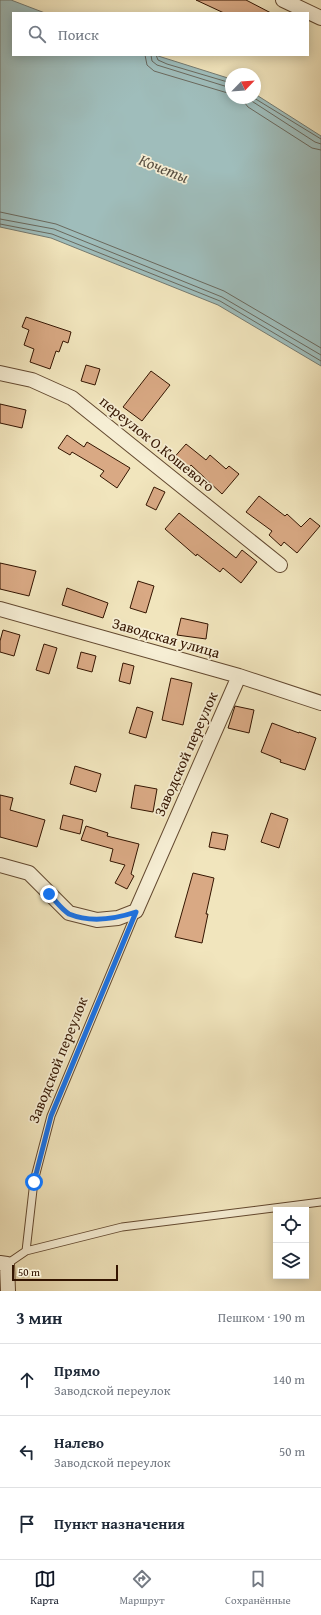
<!DOCTYPE html>
<html lang="ru">
<meta charset="utf-8">
<style>
:root{--surface:#fff;--page:#f2f2f3;--text:#1f2937;--muted:#747a83;--line:#e0e1e3;--accent:#111827}
body{margin:0;font-family:"Gentium Book Plus",serif;background:var(--page);color:var(--text)}
.controls{position:absolute;right:12px;bottom:12px;display:grid;overflow:hidden;border-radius:0px;box-shadow:0 2px 10px #0003}
.controls button{width:36px;height:36px;display:grid;place-items:center;padding:0;border:0;border-bottom:1px solid var(--line);background:var(--surface);color:var(--text);font:20px sans-serif}
.compass{position:absolute;left:225px;top:68px;width:36px;height:36px;border-radius:50%;background:var(--surface);box-shadow:0 2px 10px #0003;rotate:65deg}
.scale{position:absolute;left:12px;bottom:10px;width:106px;box-sizing:border-box;padding-left:4px;border:2px solid #341501;border-top:0;font-size:11px;line-height:14px;white-space:nowrap;color:#341501;-webkit-text-stroke:3px #f6eed4;paint-order:stroke}
.stop{position:absolute;width:12px;height:12px;margin:-9px;border:3px solid #1a73e8;border-radius:50%;background:#fff}
.stop.end{background:#1a73e8;border-color:#fff;box-shadow:0 1px 4px #0008}
.list{margin:0;padding:0;list-style:none}
h2{display:flex;justify-content:space-between;align-items:center;height:52px;margin:0;padding:0 16px;font-size:17px}
h2 small{font-size:13px;font-weight:400;color:var(--muted)}
.list li{display:grid;grid-template-columns:26px 1fr auto;gap:12px;align-items:center;box-sizing:border-box;height:72px;padding:0 16px;border-top:1px solid var(--line)}
.list b{display:block;font-size:15px;white-space:nowrap}
.list p{margin:0;font-size:13px;white-space:nowrap;color:var(--muted)}
.list em{font-size:13px;font-style:normal;color:var(--muted)}
.icon{flex:none;width:22px;height:22px;fill:none;stroke:currentColor;stroke-width:2;stroke-linecap:round;stroke-linejoin:round}
.map{position:relative;flex:none;width:321px;height:1291px;overflow:hidden}
.search{position:absolute;background:var(--surface);box-shadow:0 2px 10px #0003;left:12px;right:12px;top:12px;height:44px;display:flex;align-items:center;gap:10px;box-sizing:border-box;padding:0 14px;border-radius:0px;color:var(--muted);font-size:15px}
.sheet{height:268px;background:var(--surface)}
nav{display:flex;justify-content:space-around;align-items:center;box-sizing:border-box;height:56px;border-top:1px solid var(--line);background:var(--surface);font-size:11px;color:var(--muted)}
nav a{display:grid;justify-items:center;gap:2px}
nav .on{color:var(--accent)}
.map>svg:first-child{display:block}
</style>
<div class="map">
<svg width="321" height="1291" viewBox="0 0 321 1291">
<rect width="100%" height="100%" fill="#f1e5bd"/>
<filter id="stains"><feTurbulence type="fractalNoise" baseFrequency=".005" numOctaves="4"/><feColorMatrix values="0 0 0 0 .2 0 0 0 0 .09 0 0 0 0 .02 0 0 0 .5 -.17"/></filter>
<radialGradient id="worn" r=".72"><stop offset=".6" stop-color="#630" stop-opacity="0"/><stop offset="1" stop-color="#630" stop-opacity=".3"/></radialGradient>
<path fill="#9fbdbb" stroke="#747a71" d="M0,0h11l34,13h-32v42h142l76,24v19h24v-4l66,42v230l-103,-61 -167,-67 -51,-11z"/>
<g fill="none" stroke-linecap="round" stroke-linejoin="round">
<path stroke="#6a695e" stroke-width="1" d="M145,55l2,10 7,6 77,23
M151,55l1,6 5,4 74,23
M156,55l2,5 9,4 64,19
M241,98l7,9 64,41 9,2
M247,98l68,44 6,2
M254,98l67,41
M0,212l56,12 168,67 97,57
M0,219l54,10 168,68 99,58
M0,224l52,10 168,67 101,60"/>
</g>
<path fill="#d9a984" stroke="#341501" d="M196,0h50l25,13h-47z
M26,317l45,15 -3,11 -5,-2 -4,11 -3,-1 -6,18 -20,-7 4,-13 -10,-4 5,-15 -7,-3z
M86,365l14,4 -5,16 -14,-4z
M151,371l19,14 -28,36 -19,-14z
M0,404l26,6 -4,18 -22,-5z
M67,435l17,12 3,-5 43,26 -13,20 -17,-12 4,-5 -32,-19 -2,3 -12,-7z
M186,444l20,16 4,-5 16,14 3,-3 10,8 -17,20 -31,-29 -6,8 -14,-12z
M154,487l11,5 -9,18 -10,-5z
M259,496l26,20 2,-2 14,13 9,-9 10,8 -23,27 -13,-11 -3,4 -12,-11 3,-4 -26,-19z
M179,513l57,45 6,-8 15,12 -16,21 -18,-15 -3,4 -23,-18 -1,2 -31,-27z
M0,563l36,8 -7,25 -29,-7z
M138,581l16,5 -8,27 -16,-5z
M67,588l41,15 -5,15 -41,-13z
M181,618l27,6 -2,15 -29,-4z
M3,630l17,5 -6,21 -14,-4v-11z
M44,644l13,4 -8,26 -13,-4z
M81,652l15,4 -4,16 -15,-4z
M123,663l11,3 -4,18 -11,-3z
M171,678l21,5 -9,42 -21,-5z
M235,706l19,4 -5,23 -21,-5z
M137,707l16,5 -7,26 -17,-5z
M272,723l27,10v-1l17,6 -11,32 -25,-8 1,-2 -20,-8z
M75,766l26,8 -5,18 -26,-8z
M135,785l22,4 -4,23 -22,-4z
M0,795l13,3 -3,12 35,10 -8,27 -37,-10z
M271,813l17,6 -9,29 -18,-6z
M63,815l20,5 -3,14 -20,-5z
M86,826l22,7 -1,3 32,8 -8,30 3,2 -7,13 -12,-6 10,-18 -15,-4 3,-12 -32,-9z
M212,832l16,3 -3,15 -16,-3z
M193,873l21,5 -8,36h2l-6,29 -27,-6z"/>
<g fill="none" stroke-linecap="round" stroke-linejoin="round">
<g stroke="#634930" stroke-width="9">
<path id="service" d="M26,1251l96,-24 199,-25
M7,1264l19,-13 8,-70 17,-65 85,-204"/>
</g>
<g stroke="#634930" stroke-width="16">
<path id="minor" d="M283,0l38,18
M0,373l32,7 40,18 208,167
M0,609l239,67 82,27
M0,865l29,8 40,40 28,7 21,-2 18,-7 103,-235
M0,1263l7,1 1,27"/>
</g>
<use href="#service" stroke="#f6eed4" stroke-width="7"/>
<use href="#minor" stroke="#f6eed4" stroke-width="14"/>
</g>
<g fill="none" stroke-linecap="round" stroke-linejoin="round">
<path stroke="#1a73e8" stroke-width="5" d="M34,1182l17,-66 85,-204c-21,7 -45,11 -67,2 -7,-4 -14,-14 -20,-20"/>
</g>
<g text-anchor="middle" stroke-width="3.5" stroke-linejoin="round" paint-order="stroke">
<g font-size="15" fill="#341501" stroke="#f6eed4">
<text transform="translate(157 444) rotate(39)" y="5">переулок О.Кошевого</text>
<text transform="translate(166 638) rotate(16)" y="5">Заводская улица</text>
<text transform="translate(186 754) rotate(-66)" y="5">Заводской переулок</text>
<text transform="translate(58 1060) rotate(-68)" y="5">Заводской переулок</text>
</g>
<g font-size="16" font-style="italic" fill="#595042" stroke="#f6eed4">
<text transform="translate(164 168) rotate(22)" y="6">Кочеты</text>
</g>
</g>
<rect width="100%" height="100%" filter="url(#stains)"/>
<rect width="100%" height="100%" fill="url(#worn)"/>
</svg>
<div class="controls">
<button><svg class="icon" aria-label="locate" viewBox="0 0 24 24"><circle cx="12" cy="12" r="6"/><path d="M12 2v4M12 18v4M2 12h4M18 12h4"/></svg></button>
<button><svg class="icon" aria-label="layers" viewBox="0 0 24 24"><path d="M12 4l9 5-9 5-9-5zM3 14l9 5 9-5"/></svg></button>
</div>
<svg class="compass" viewBox="-18 -18 36 36"><path d="M0-13l5 13h-10z" fill="#e53935"/><path d="M0 13l5-13h-10z" fill="#747a83"/></svg>
<div class="scale">50 m</div>
<div class="stop" style="left:34px;top:1182px"></div>
<div class="stop end" style="left:49px;top:894px"></div>
<div class="search"><svg class="icon" aria-label="search" viewBox="0 0 24 24"><circle cx="10" cy="10" r="6"/><path d="M15 15l6 6"/></svg>Поиск</div>
</div>
<section class="sheet">
<h2>3 мин<small>Пешком · 190 m</small></h2>
<ul class="list">
<li><svg class="icon" aria-label="ahead" viewBox="0 0 24 24"><path d="M12 20V5M6 11l6-6 6 6"/></svg><div><b>Прямо</b><p>Заводской переулок</p></div><em>140 m</em></li>
<li><svg class="icon" aria-label="left" viewBox="0 0 24 24"><path d="M17 20v-9H6M10 6l-5 5 5 5"/></svg><div><b>Налево</b><p>Заводской переулок</p></div><em>50 m</em></li>
<li><svg class="icon" aria-label="arrive" viewBox="0 0 24 24"><path d="M6 21V4h12l-3 4 3 4H6"/></svg><div><b>Пункт назначения</b></div></li>
</ul>
</section>
<nav>
<a class="on"><svg class="icon" aria-label="map" viewBox="0 0 24 24"><path d="M3 6l6-2 6 2 6-2v14l-6 2-6-2-6 2zM9 4v14M15 6v14"/></svg>Карта</a>
<a><svg class="icon" aria-label="directions" viewBox="0 0 24 24"><path d="M12 3l9 9-9 9-9-9zM9 14v-3h6M13 9l2 2-2 2"/></svg>Маршрут</a>
<a><svg class="icon" aria-label="saved" viewBox="0 0 24 24"><path d="M7 4h10v16l-5-4-5 4z"/></svg>Сохранённые</a>
</nav>
